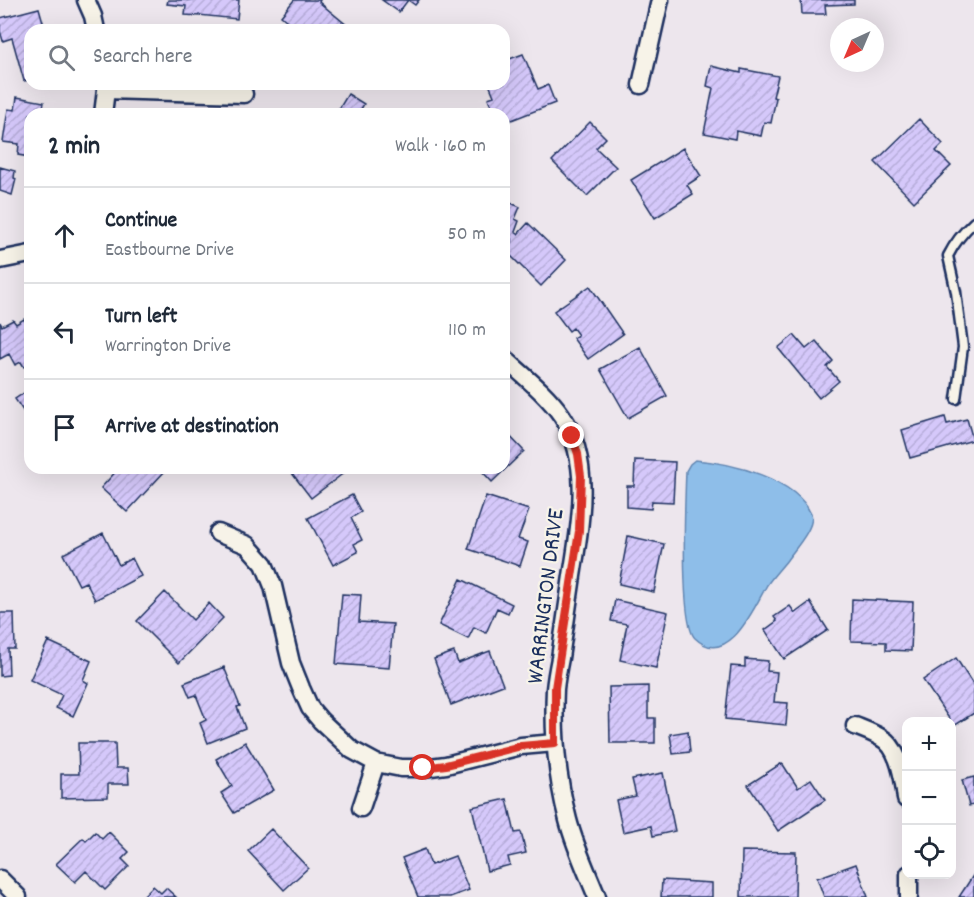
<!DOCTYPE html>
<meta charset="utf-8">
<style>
:root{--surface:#fff;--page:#f2f2f3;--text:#1f2937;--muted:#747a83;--line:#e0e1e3}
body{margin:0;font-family:Dekko,sans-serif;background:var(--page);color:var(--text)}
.controls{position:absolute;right:18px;bottom:18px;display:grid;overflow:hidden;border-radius:12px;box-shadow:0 6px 24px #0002}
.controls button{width:54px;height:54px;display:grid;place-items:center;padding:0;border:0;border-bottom:2px solid var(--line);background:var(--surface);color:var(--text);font:30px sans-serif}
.compass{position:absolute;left:830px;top:18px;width:54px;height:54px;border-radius:50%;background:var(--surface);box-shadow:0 6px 24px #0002;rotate:224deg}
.stop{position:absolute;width:18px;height:18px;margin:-14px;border:4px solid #d93025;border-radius:50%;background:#fff}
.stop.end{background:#d93025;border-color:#fff;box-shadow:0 2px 6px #0008}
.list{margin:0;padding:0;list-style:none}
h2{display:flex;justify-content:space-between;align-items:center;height:78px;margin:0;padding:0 24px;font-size:26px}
h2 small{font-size:20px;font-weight:400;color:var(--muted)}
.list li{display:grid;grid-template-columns:39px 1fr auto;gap:18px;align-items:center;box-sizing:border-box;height:96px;padding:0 24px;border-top:2px solid var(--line)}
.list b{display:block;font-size:22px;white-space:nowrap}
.list p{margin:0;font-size:20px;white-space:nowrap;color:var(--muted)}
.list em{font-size:20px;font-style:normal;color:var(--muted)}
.icon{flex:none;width:33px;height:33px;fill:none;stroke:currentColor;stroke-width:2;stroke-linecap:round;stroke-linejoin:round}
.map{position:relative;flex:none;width:974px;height:897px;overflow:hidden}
.search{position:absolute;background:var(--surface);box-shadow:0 6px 24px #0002;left:24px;top:24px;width:486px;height:66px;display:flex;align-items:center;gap:15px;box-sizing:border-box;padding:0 21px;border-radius:18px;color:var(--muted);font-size:22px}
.panel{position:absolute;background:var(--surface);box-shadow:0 6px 24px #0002;left:24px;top:108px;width:486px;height:366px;border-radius:18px}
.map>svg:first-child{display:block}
</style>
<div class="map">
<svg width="974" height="897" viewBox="0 0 974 897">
<defs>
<pattern id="building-hatch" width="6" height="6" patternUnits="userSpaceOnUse" patternTransform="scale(1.5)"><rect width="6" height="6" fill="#d5c8fa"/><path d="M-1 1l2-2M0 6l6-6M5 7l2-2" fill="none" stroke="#b6acd9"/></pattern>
</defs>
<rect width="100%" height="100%" fill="#ede6ed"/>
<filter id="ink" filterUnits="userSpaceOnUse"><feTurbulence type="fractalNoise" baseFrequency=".0167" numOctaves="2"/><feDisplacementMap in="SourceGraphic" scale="12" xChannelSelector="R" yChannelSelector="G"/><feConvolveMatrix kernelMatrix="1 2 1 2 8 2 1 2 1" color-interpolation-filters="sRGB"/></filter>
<g filter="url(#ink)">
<path fill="#8ebee9" stroke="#6085b1" stroke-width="1.5" d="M695,460c36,3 100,18 116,54 5,12 -17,36 -24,46 -7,9 -14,16 -20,25 -12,21 -39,85 -72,53 -15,-14 -10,-141 -9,-167l4,-7z"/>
<path fill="url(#building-hatch)" stroke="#1b2f5e" stroke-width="1.5" d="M168,0h71l-2,19 -38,-4v1l-14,-1 1,-9 -19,-2z
M294,0h26l-1,2 30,25 -2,3h-49l-17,-14z
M382,0h37l-4,5 -7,-5 -9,12z
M801,0h53v4l-29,1 1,9h-24z
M39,8l6,21 -15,1v50l-6,1 -12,-43 -9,3 -3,-10v-13z
M523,54l15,35 10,-4 7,18 -51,20v-9h-10l-6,-16 6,-2 -5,-12h15v-23z
M711,66l30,7v-4l37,7 -5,21 3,1 -5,25 -7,-1 -3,14 -25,-5 -1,8 -31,-6 9,-45 -6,-2z
M348,94l16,10 -3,5 7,5h-32z
M17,97l27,5 -2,12h-12v43l-12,-2 1,-11 -16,-2 5,-33 7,1z
M919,119l24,25 -7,7 15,15 -37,36 -39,-40z
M590,122l16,16 -10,10 20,19 -29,29 -35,-35z
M683,148l18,28 -14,9 6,9 -38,24 -24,-38z
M0,167l15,4 -1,7 2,1 -4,16 -12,-4z
M504,200l16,7 -5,12 4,2 -4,11 3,2 10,-11 38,37 -25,26 -37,-37 8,-8 -4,-11 2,-2 -6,-2z
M590,286l33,48 -35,25 -15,-21 5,-3 -5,-7 -4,3 -15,-20z
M24,319l6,12 -2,2 2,3v28l-6,3 -3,-5 -6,3 -6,-11 -9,5v-37l2,4 11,-6 3,4z
M794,335l12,14 10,-8 17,20 -6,6 12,14 -20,17 -41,-50z
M640,347l27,49 -39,22 -28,-49z
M30,389v32l-15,-22z
M945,417l2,7 20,-5 6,21 -63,18 -8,-28z
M504,430l20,21 -32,31 -13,-14h25z
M635,460l40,2 -2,40 -21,-1 -1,8 -24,-2v-21h7z
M119,468h43l3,3 -38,41 -26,-24z
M288,468h61v1l-38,29z
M352,495l9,17 -10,6 11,22 -8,4 4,8 -25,13 -25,-47z
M486,496l43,14 -11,29 10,3 -8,24 -52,-17z
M103,533l16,32 13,-7 9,18 -46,24 -9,-18 -7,3 -16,-31z
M628,536l36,8 -10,48 -35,-8z
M461,579l51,25 -4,9 -11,-5 -11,25 -12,-6 -6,12 -29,-14z
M165,592l28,28 16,-17 14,15 -44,45 -42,-42z
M342,594l19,1 -2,27 34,2 -4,44 -53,-4z
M852,599l61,3 -2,49 -25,-1v-8l-35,-1z
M615,600l53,12 -12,56 -36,-8 7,-36 -16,-3z
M810,602l18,28 -44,29 -19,-29 12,-9 -3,-4 16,-11 5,7z
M0,613h14l1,36h-7l1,26 -9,1z
M48,641l43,20 -8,19 5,3 -15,33 -17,-8 6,-13 -32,-15z
M490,651l13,34 -52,20 -17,-46 20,-7 4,11z
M956,658l18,28v27l-20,13 -31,-46z
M745,659l23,2 -1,10 10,1 -3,30 14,1 -2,22 -61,-6 6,-53 14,1z
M224,667l16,39 -3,1 8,21 -37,15 -8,-20 6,-3 -10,-25 -6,2 -6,-14z
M648,686v32h7v25h-45l-1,-56z
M688,731l2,21 -17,2 -3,-20z
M245,742l29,48 -40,23 -13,-20 11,-7 -16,-27z
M78,743h37l1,25h12l1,16h-21v13l-47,1v-24h18z
M782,763l16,25 13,-9 14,21 -47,31 -30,-46z
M663,773l12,58 -22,5 -2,-10 -28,6 -7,-32 20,-4 -4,-17z
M974,777v28l-5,1 -7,-26z
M507,799l8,34 6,-1 5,21 -18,4 2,8 -23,6 -15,-64z
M271,829l37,39 -24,22 -36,-39z
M95,832l7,7 7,-7 20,20 -7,7 7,7 -24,24 -19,-19 -11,11 -19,-18 27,-26 3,3z
M425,849l6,16 24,-9 14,34 -19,7h-32l-16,-39z
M742,851l54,1 -1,45h-54z
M856,864l12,33h-44l-7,-19z
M974,874v23h-15z
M662,880l50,3v14h-51z
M153,886l8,7 5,-5 10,9h-34z"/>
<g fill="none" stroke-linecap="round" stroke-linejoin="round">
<g stroke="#1b2f5e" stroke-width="13">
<path id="lane" d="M956,399l7,-52 -7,-55 -8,-36c7,-14 15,-24 26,-34"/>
</g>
<g stroke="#1b2f5e" stroke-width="21">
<path id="street" d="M86,0l7,16 3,14
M641,85l19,-85
M106,90l138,4
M103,114l3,-24 -1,-6
M0,260l30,-6
M504,358c20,18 43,36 58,58 31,47 18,109 10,160 -4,27 -8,54 -12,82 -2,10 -4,21 -5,31 -2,44 2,89 13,131 7,27 19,52 29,77
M218,533l29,12 17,19 9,22 18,77 10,25 9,20 11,13 31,29 24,13 25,5h22l23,-3 75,-19 34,-3
M855,726c10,4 22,8 31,15 14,12 18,40 20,58
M361,808l15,-45
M909,874v23
M0,879l18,18"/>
</g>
<use href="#lane" stroke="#f7f3e8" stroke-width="8"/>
<use href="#street" stroke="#f7f3e8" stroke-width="16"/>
</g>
</g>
<g fill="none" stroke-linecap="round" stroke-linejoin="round" filter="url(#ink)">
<path stroke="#d93025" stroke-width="8" d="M423,768l23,-3 75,-19 34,-3v-55l24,-157 2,-55 -3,-22 -6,-18"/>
</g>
<g text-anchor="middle" stroke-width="4.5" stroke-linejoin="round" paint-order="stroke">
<g font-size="24" fill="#1b2f5e" stroke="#f7f3e8">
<text transform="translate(544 596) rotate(-83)" y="8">WARRINGTON DRIVE</text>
</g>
</g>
</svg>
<div class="controls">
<button>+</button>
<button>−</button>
<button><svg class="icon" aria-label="locate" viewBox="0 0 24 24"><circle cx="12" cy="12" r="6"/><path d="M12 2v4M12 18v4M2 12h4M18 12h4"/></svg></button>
</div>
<svg class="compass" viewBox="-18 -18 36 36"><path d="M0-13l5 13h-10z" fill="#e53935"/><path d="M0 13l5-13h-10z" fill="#747a83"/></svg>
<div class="stop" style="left:423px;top:768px"></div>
<div class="stop end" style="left:572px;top:436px"></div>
<div class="search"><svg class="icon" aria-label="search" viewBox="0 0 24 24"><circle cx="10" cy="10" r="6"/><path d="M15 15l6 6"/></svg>Search here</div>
<section class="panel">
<h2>2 min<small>Walk · 160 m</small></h2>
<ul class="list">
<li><svg class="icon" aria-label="ahead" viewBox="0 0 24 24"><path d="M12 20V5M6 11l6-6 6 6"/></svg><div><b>Continue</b><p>Eastbourne Drive</p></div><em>50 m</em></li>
<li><svg class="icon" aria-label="left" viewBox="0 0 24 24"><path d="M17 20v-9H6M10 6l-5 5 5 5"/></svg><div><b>Turn left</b><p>Warrington Drive</p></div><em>110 m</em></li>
<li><svg class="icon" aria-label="arrive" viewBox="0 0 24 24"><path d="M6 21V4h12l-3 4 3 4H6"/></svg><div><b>Arrive at destination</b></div></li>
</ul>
</section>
</div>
